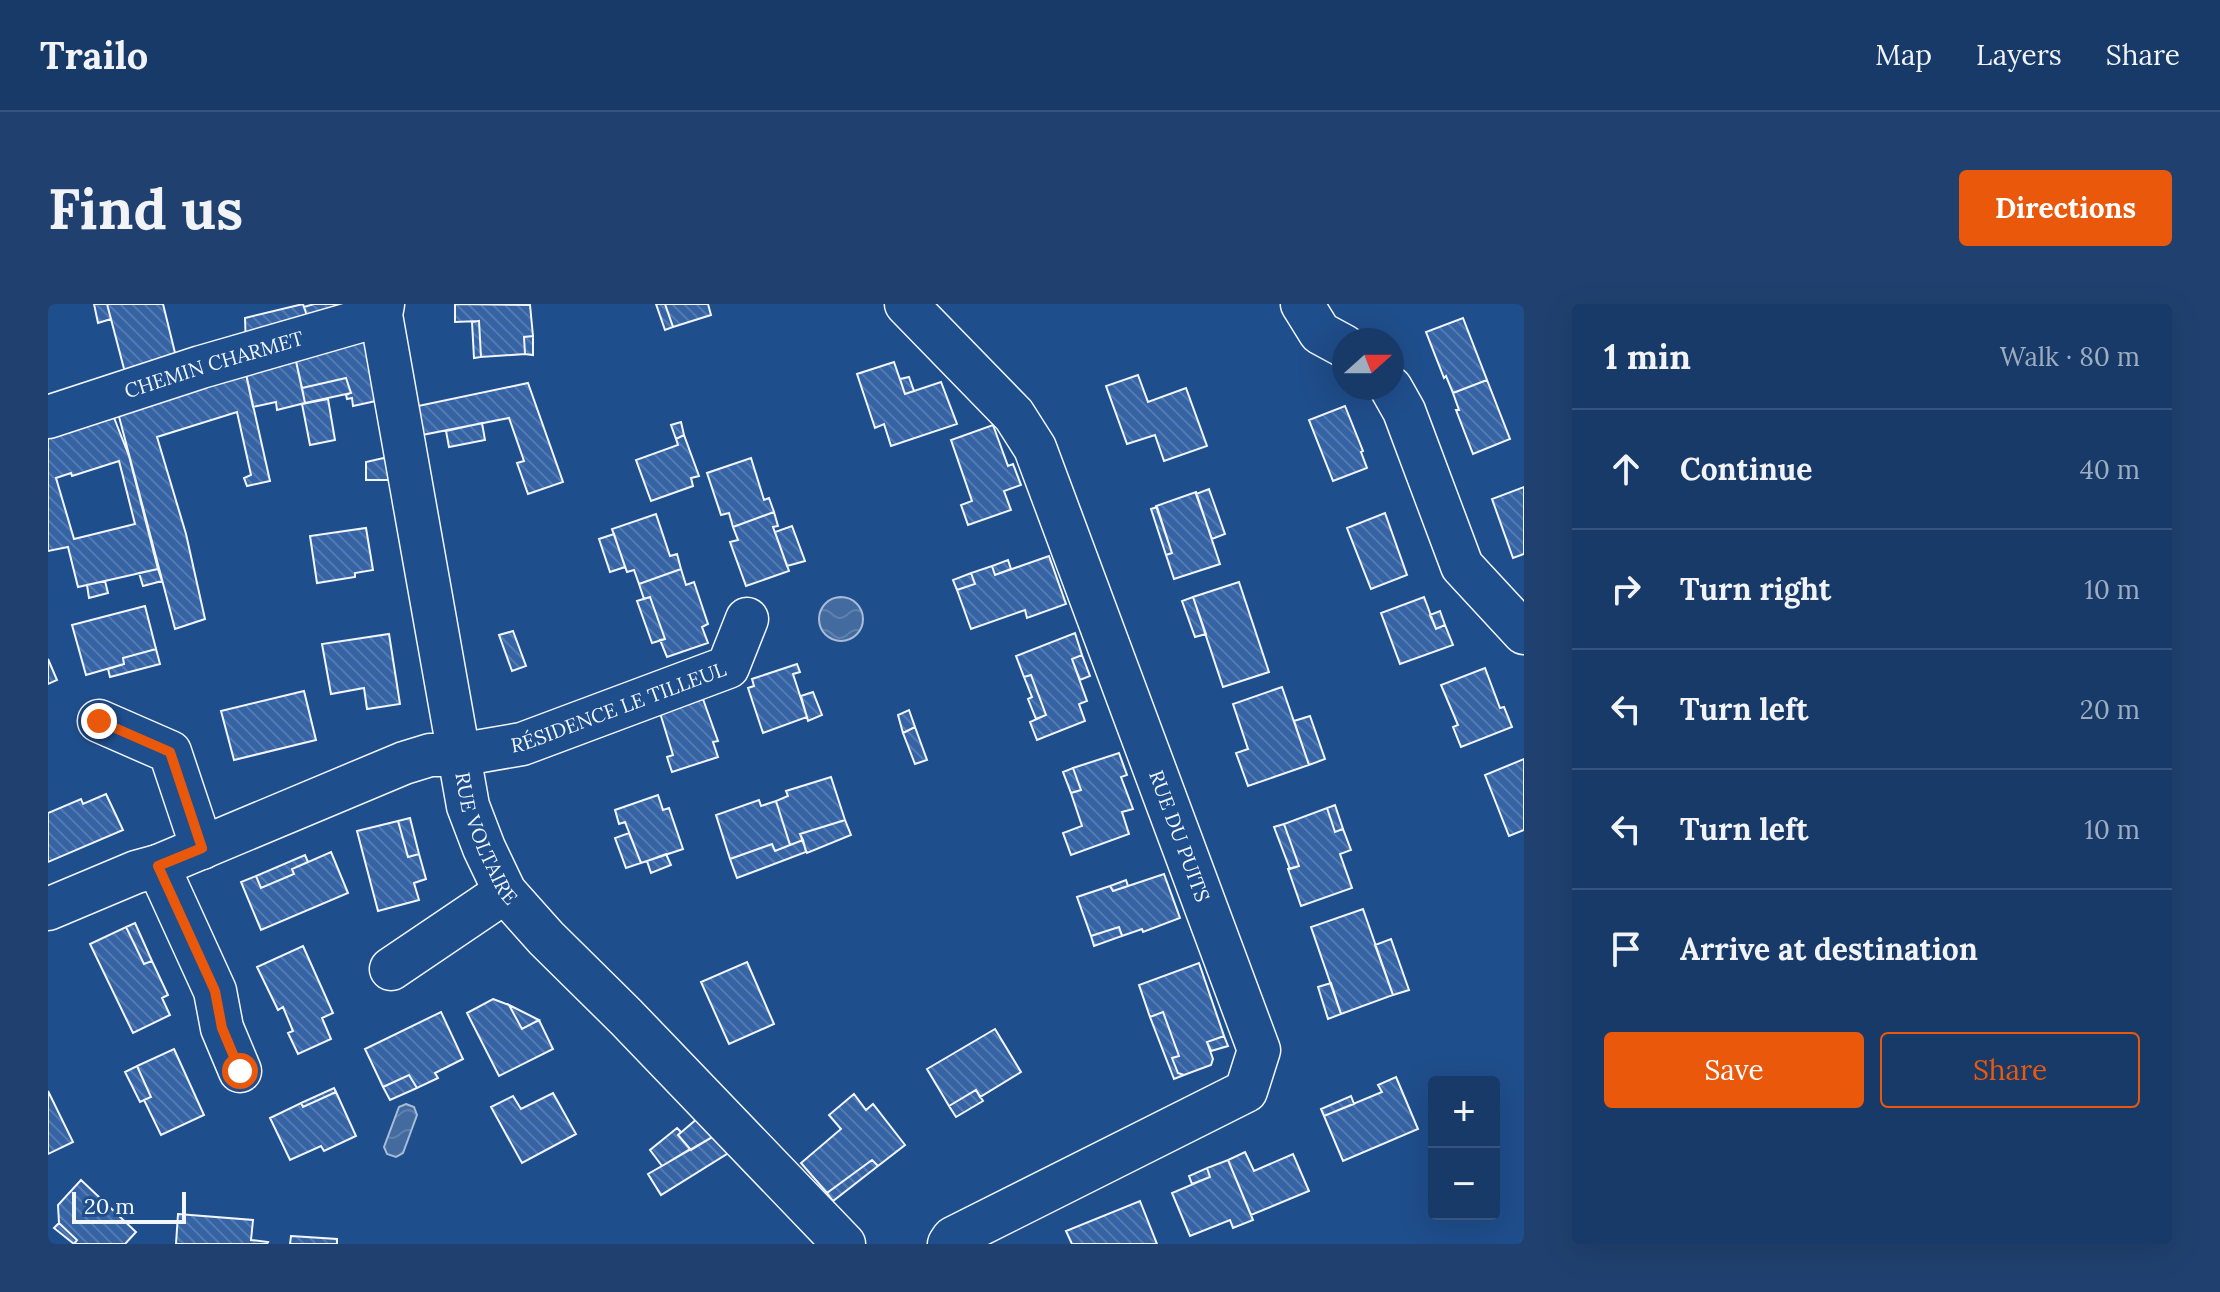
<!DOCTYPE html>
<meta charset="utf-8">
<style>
:root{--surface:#173a69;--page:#20416f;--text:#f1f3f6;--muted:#9eadc0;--line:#36547d;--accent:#ea580c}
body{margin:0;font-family:Lora,serif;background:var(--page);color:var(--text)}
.controls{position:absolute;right:24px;bottom:24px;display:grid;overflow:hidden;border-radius:8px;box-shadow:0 8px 32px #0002}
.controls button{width:72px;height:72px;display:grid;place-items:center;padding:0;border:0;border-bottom:2px solid var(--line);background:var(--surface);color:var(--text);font:40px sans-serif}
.compass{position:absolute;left:1284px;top:24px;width:72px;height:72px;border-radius:50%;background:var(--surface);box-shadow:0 8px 32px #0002;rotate:69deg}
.scale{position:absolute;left:24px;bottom:20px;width:114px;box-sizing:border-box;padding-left:8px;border:4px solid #f2f6ff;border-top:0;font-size:22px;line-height:28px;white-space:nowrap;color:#f2f6ff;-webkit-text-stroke:6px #1f4e8c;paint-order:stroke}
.stop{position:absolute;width:24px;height:24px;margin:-18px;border:6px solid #ea580c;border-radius:50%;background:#fff}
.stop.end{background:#ea580c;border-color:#fff;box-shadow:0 2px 8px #0008}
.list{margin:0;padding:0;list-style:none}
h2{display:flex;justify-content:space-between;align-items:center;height:104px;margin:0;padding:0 32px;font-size:34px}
h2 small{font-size:26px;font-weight:400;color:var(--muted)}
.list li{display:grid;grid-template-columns:52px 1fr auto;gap:24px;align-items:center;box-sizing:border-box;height:120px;padding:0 32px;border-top:2px solid var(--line)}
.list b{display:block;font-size:30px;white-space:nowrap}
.list em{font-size:26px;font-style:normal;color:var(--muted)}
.actions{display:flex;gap:16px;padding:24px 32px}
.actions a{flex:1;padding:18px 0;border:2px solid var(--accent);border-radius:8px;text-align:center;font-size:28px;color:var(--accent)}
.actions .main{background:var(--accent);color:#fff}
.icon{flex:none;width:44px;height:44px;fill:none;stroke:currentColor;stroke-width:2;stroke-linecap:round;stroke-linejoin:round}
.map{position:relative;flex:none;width:1476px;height:940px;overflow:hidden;border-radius:8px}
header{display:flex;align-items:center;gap:48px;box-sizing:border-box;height:112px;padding:0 40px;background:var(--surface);border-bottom:2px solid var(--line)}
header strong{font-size:38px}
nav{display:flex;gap:44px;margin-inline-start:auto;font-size:28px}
.intro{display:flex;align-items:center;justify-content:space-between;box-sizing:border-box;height:192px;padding:0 48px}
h1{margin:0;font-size:56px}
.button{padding:20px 36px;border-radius:8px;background:var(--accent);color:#fff;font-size:28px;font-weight:700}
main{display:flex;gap:48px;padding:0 48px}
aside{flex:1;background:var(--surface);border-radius:8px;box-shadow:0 8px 32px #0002}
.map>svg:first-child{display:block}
</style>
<header>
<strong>Trailo</strong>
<nav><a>Map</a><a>Layers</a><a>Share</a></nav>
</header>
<div class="intro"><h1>Find us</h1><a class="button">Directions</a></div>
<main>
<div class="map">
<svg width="1476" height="940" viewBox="0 0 1476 940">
<defs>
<pattern id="water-waves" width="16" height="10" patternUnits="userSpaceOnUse" patternTransform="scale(2)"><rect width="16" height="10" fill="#446ba0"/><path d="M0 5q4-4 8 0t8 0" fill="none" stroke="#5f81ae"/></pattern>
<pattern id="building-back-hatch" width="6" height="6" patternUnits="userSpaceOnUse" patternTransform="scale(2)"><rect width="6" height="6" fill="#3563a3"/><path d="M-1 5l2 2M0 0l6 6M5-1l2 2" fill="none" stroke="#537ab1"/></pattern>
</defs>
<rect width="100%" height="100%" fill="#1f4e8c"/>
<path fill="url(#water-waves)" stroke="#a8bbd7" stroke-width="2" d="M771 315a22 22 0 1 1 44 0a22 22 0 1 1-44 0Z
M358,800l8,3 3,8 -14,38 -7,4 -9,-3 -3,-7 15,-40z"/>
<path fill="url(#building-back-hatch)" stroke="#f2f6ff" stroke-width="2" fill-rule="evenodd" d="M46,0h13l4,15 -13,4z
M59,0h56l16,65 -51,15z
M255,0l7,21 -64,22 -1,-29z
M266,0h45l-49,21 -6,-18z
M407,0l75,1 3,31 -9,1 1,17 -44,3 -2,-36 -24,1z
M608,0h9l8,23 -8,3z
M617,0h43l3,11 -38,12z
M1415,14l24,62 -34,13 -7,-17 -2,2 -18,-46z
M431,17l2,36 -7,1 -2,-36z
M485,32v19l-8,-1 -1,-17z
M316,34l12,63 -23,5 -1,-8 -5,1 -1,-4 5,-2 -5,-15 -44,10 -8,-36z
M246,48l11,51 -28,7 -1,-8 -23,5 -9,-42z
M846,58l11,32 36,-12 16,42 -66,22 -7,-22 -9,4 -18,-54z
M196,61l26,116 -23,5 -3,-8 7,-3 -14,-63 -80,25 29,97 19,85 -30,10 -58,-220z
M1090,71l10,27 38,-14 21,58 -43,15 -9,-26 -28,9 -21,-58z
M861,73l5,14 -9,3 -5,-15z
M298,74l5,15 -46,10 -3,-15z
M1439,76l23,59 -37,15 -17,-44h3l-6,-17z
M480,79l35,99 -35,12 -11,-31 7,-2 -15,-43 -87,17 -4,-29z
M280,95l7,41 -25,5 -8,-41z
M1297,102l18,45 -2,1 6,16 -34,13 -24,-61z
M63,106l18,46 29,113 -80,18 -10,-40 -20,4v-119zM71,157l16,63 -61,15 -18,-61 15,-5 1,3z
M633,118l3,13 -8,4 -5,-14z
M434,119l3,17 -36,7 -3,-16z
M945,121l15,41 5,-2 8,21 -17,6 7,19 -43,15 -7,-20 11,-4 -21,-61z
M636,131l15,41 -8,2 2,8 -42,15 -15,-41 42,-15 -2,-6z
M340,153l4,23h-26v-18z
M703,154l13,42 5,-2 5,14 -41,15 -4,-14 -8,2 -14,-42z
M1476,183v67l-11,4 -21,-59z
M1161,185l16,45 -13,5 -16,-45z
M1148,188l24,72 -46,15 -8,-24 6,-2 -16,-47z
M1109,203l15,46 -6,2 -15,-46z
M726,208l4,14 -5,1 16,44 -43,15 -16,-44 8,-2 -5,-13z
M1337,209l22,62 -36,14 -24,-61z
M608,210l14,42 7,-2 4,15 -42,15 -5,-14 -7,2 -15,-43z
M744,222l13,35 -18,5 -12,-34z
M318,224l7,42 -18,3v4l-38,6 -7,-47z
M566,230l11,33 -15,5 -11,-33z
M1001,252l17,48 -39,14 -2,-8 -54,19 -14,-39 18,-6 -4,-11 21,-7 3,9z
M960,256l3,9 -16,6 -3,-9z
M110,265l4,12 -19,5 -4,-13z
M633,265l5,16 8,-3 14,42 -6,3 6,16 -41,14 -7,-17 5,-1 -15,-42 -6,2 -5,-15z
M923,269l4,11 -18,6 -4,-10z
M57,277l3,12 -19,5 -2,-13z
M1191,278l30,90 -46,15 -30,-90z
M602,293l15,42 -13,4 -15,-42z
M1145,293l13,37 -11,3 -13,-36z
M1376,293l12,32 9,-4 8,20 -53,19 -19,-51z
M97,302l11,43 -33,9 1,6 -38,11 -14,-50z
M1392,307l5,14 -9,4 -6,-14z
M465,327l13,35 -14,5 -13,-36z
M1027,329l7,22 -10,4 15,42 -8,3 6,17 -48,19 -7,-18 16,-7 -15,-40 -7,2 -8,-21z
M341,330l11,70 -33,5 -3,-21 -33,6 -9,-50z
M108,345l4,15 -50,13 -2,-8 16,-5 -1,-6z
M1034,351l8,21 -10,4 -8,-21z
M0,355l9,21 -9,4z
M749,360l3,8 -7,2 14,43 -44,16 -15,-45 6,-2 -2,-7z
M1437,364l15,40 4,-1 8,20 -51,20 -8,-20 5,-2 -17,-40z
M983,371l15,40 -10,4 -8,-20 4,-2 -8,-20z
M1234,383l27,78 -61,21 -12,-33 12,-4 -15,-45z
M256,387l12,49 -82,20 -13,-49z
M765,388l9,23 -14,6 -7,-25z
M655,395l15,42 -5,1 5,15 -46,15 -5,-15 6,-2 -13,-42z
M861,406l6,17 -12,6 -5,-18z
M1262,412l15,43 -16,6 -15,-44z
M867,423l12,33 -12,4 -12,-31z
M1071,449l8,22 -6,2 12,32 -11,3 7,22 -58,21 -8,-22 19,-7 -11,-33 10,-3 -8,-22z
M1476,455v71l-15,6 -24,-61z
M1025,464l8,22 -10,3 -8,-21z
M783,473l14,43 -45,14 3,6 -13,5 -14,-44 12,-5 -2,-5z
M58,490l17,36 -75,32v-49l33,-14 2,5z
M610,491l5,15 6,-2 14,41 -42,14 -16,-41 -6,2 -4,-14z
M711,496l2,6 15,-5 14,44 -15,6 -3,-7 -42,15 -14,-44z
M1287,501l8,24 -8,3 -8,-24z
M1279,504l8,24 8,-3 8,21 -11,4 12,34 -51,18 -13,-37 11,-3 -15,-42z
M362,514l9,36 -11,3 -10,-36z
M797,516l6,15 -44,18 -7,-19z
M350,517l10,36 11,-3 7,25 -12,4 5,17 -41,11 -21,-80z
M1236,520l15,42 -9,3 -16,-42z
M581,529l12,30 -15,5 -11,-30z
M755,536l3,12 -69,26 -7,-19 42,-15 3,7z
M283,548l17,41 -87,37 -20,-48 15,-6 5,12 33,-14 -2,-5z
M618,550l5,11 -20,8 -4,-12z
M257,551l3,7 -16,7 2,5 -33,14 -5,-12z
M1116,570l16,44 -37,14 -1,-3 -20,7 -3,-9 -28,9 -14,-39 33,-11 3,5z
M1078,576l2,6 -15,5 -3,-5z
M1315,605l30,86 -52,19 -30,-87z
M87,619l17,38 -8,3 -18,-37z
M78,623l18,37 8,-3 16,34 -6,3 8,17 -37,18 -43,-89z
M1071,623l3,9 -28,10 -3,-10z
M1343,635l18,51 -16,5 -18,-50z
M255,642l30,67 -11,5 9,21 -33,15 -10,-21 5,-2 -10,-24 -5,3 -21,-43z
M699,658l27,62 -45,20 -28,-62z
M1151,659l25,73 -17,6 6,17 -2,6 -27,10 -6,-2 -6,-15 7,-2 -16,-44 -13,5 -11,-32z
M1283,679l10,31 -13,5 -10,-32z
M445,695l16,6 13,24 17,-9 14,29 -54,27 -32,-63z
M461,701l30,15 -17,9z
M393,708l22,47 -28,14 3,5 -21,10 -8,-13 -26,12 -18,-38z
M1115,708l16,44 -7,2 6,15 6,2 -10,4 -24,-62z
M947,725l26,43 -41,25 -4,-7 -27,16 -22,-37z
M1176,732l4,10 -17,5 -4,-9z
M126,745l30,66 -43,20 -17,-35 7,-3 -14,-31z
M89,762l14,31 -11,5 -15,-30z
M361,771l8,13 -27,12 -7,-13z
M1348,773l22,52 -75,32 -19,-45 58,-24 -4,-7z
M286,784l2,4 -33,15 -2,-4z
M928,786l7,11 -27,16 -7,-11z
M0,787l25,51 -25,12z
M288,788l20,44 -32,15 -3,-5 -31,14 -20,-42 31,-15 2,4z
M505,789l23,41 -54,29 -31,-56 22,-11 8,13z
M806,790l12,16 7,-6 32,41 -27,21 -6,-6 -45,33 -26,-30 40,-34 -12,-14z
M1303,792l3,8 -30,12 -3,-7z
M650,814l16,18 -23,14 -13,-15z
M629,824l4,4 -3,3 12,14 -28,17 -12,-16z
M666,832l16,16 -69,43 -13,-21z
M1197,848l9,19 39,-17 16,37 -58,24 -23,-55z
M824,856l6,6 -45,35 -6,-8z
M1180,856l25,60 -20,8 -3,-8 -40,16 -18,-43 38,-16 -3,-9z
M1159,864l3,9 -18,7 -3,-8z
M33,876l55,52 -11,12h-51l3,-4 -18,-17 -1,-18z
M1092,897l17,43h-85l-6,-13z
M130,910l75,6 -2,20 17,2 -1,2h-91z
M11,919l18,17 -3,4 -20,-16z
M243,932l46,3v5h-47z"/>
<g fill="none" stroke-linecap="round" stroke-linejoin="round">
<g stroke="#f2f6ff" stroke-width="45">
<g id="minor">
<path id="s1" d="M335,0l-2,11 87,491 16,42 21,44 41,46 80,79 218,227"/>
<path id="s2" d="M858,0l108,111 21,33 224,602 -13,41 -293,147 -4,6"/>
<path d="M1254,0l18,29 24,13"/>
<path d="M1343,84l13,23 58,155 62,67"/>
<path id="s3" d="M0,113l153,-50 180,-52"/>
<path d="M51,417l71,31 32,96"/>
<path d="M110,562l57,125 7,37 18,43"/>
<path id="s4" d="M0,605l88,-37 22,-6 246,-103 26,-8h28l64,-11 206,-77 19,-48"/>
<path d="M343,665l114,-77"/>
</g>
</g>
<use href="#minor" stroke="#1f4e8c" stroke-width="42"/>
</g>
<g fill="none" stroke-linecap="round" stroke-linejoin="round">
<path stroke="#ea580c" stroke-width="10" d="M51,417l71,31 32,96 -44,18 57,125 7,37 18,43"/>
</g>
<g text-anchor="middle" stroke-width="6" stroke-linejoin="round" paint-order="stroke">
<g font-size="20" fill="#f2f6ff" stroke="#1f4e8c">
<text dy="7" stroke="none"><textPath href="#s3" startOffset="174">CHEMIN CHARMET</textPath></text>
<text dy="7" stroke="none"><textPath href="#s4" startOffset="608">RÉSIDENCE LE TILLEUL</textPath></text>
<text dy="7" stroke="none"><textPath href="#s2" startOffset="608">RUE DU PUITS</textPath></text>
<text dy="7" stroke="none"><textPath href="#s1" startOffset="546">RUE VOLTAIRE</textPath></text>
</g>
</g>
</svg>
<div class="controls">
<button>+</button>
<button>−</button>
</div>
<svg class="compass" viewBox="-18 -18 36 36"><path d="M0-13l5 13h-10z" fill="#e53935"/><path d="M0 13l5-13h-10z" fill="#9eadc0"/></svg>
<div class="scale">20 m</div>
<div class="stop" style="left:192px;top:767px"></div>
<div class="stop end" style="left:51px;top:417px"></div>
</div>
<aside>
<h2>1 min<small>Walk · 80 m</small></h2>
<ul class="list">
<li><svg class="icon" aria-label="ahead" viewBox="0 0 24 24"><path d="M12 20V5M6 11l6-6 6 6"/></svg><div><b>Continue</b></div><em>40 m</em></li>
<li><svg class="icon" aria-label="right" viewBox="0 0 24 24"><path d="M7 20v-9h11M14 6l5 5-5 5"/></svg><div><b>Turn right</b></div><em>10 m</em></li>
<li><svg class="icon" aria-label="left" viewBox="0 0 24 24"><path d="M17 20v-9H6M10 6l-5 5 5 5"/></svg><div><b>Turn left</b></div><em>20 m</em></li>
<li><svg class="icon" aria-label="left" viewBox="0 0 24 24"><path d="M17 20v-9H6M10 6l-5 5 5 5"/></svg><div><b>Turn left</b></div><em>10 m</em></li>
<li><svg class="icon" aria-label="arrive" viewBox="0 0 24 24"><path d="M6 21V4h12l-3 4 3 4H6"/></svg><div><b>Arrive at destination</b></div></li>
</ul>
<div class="actions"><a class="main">Save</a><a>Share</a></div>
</aside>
</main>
